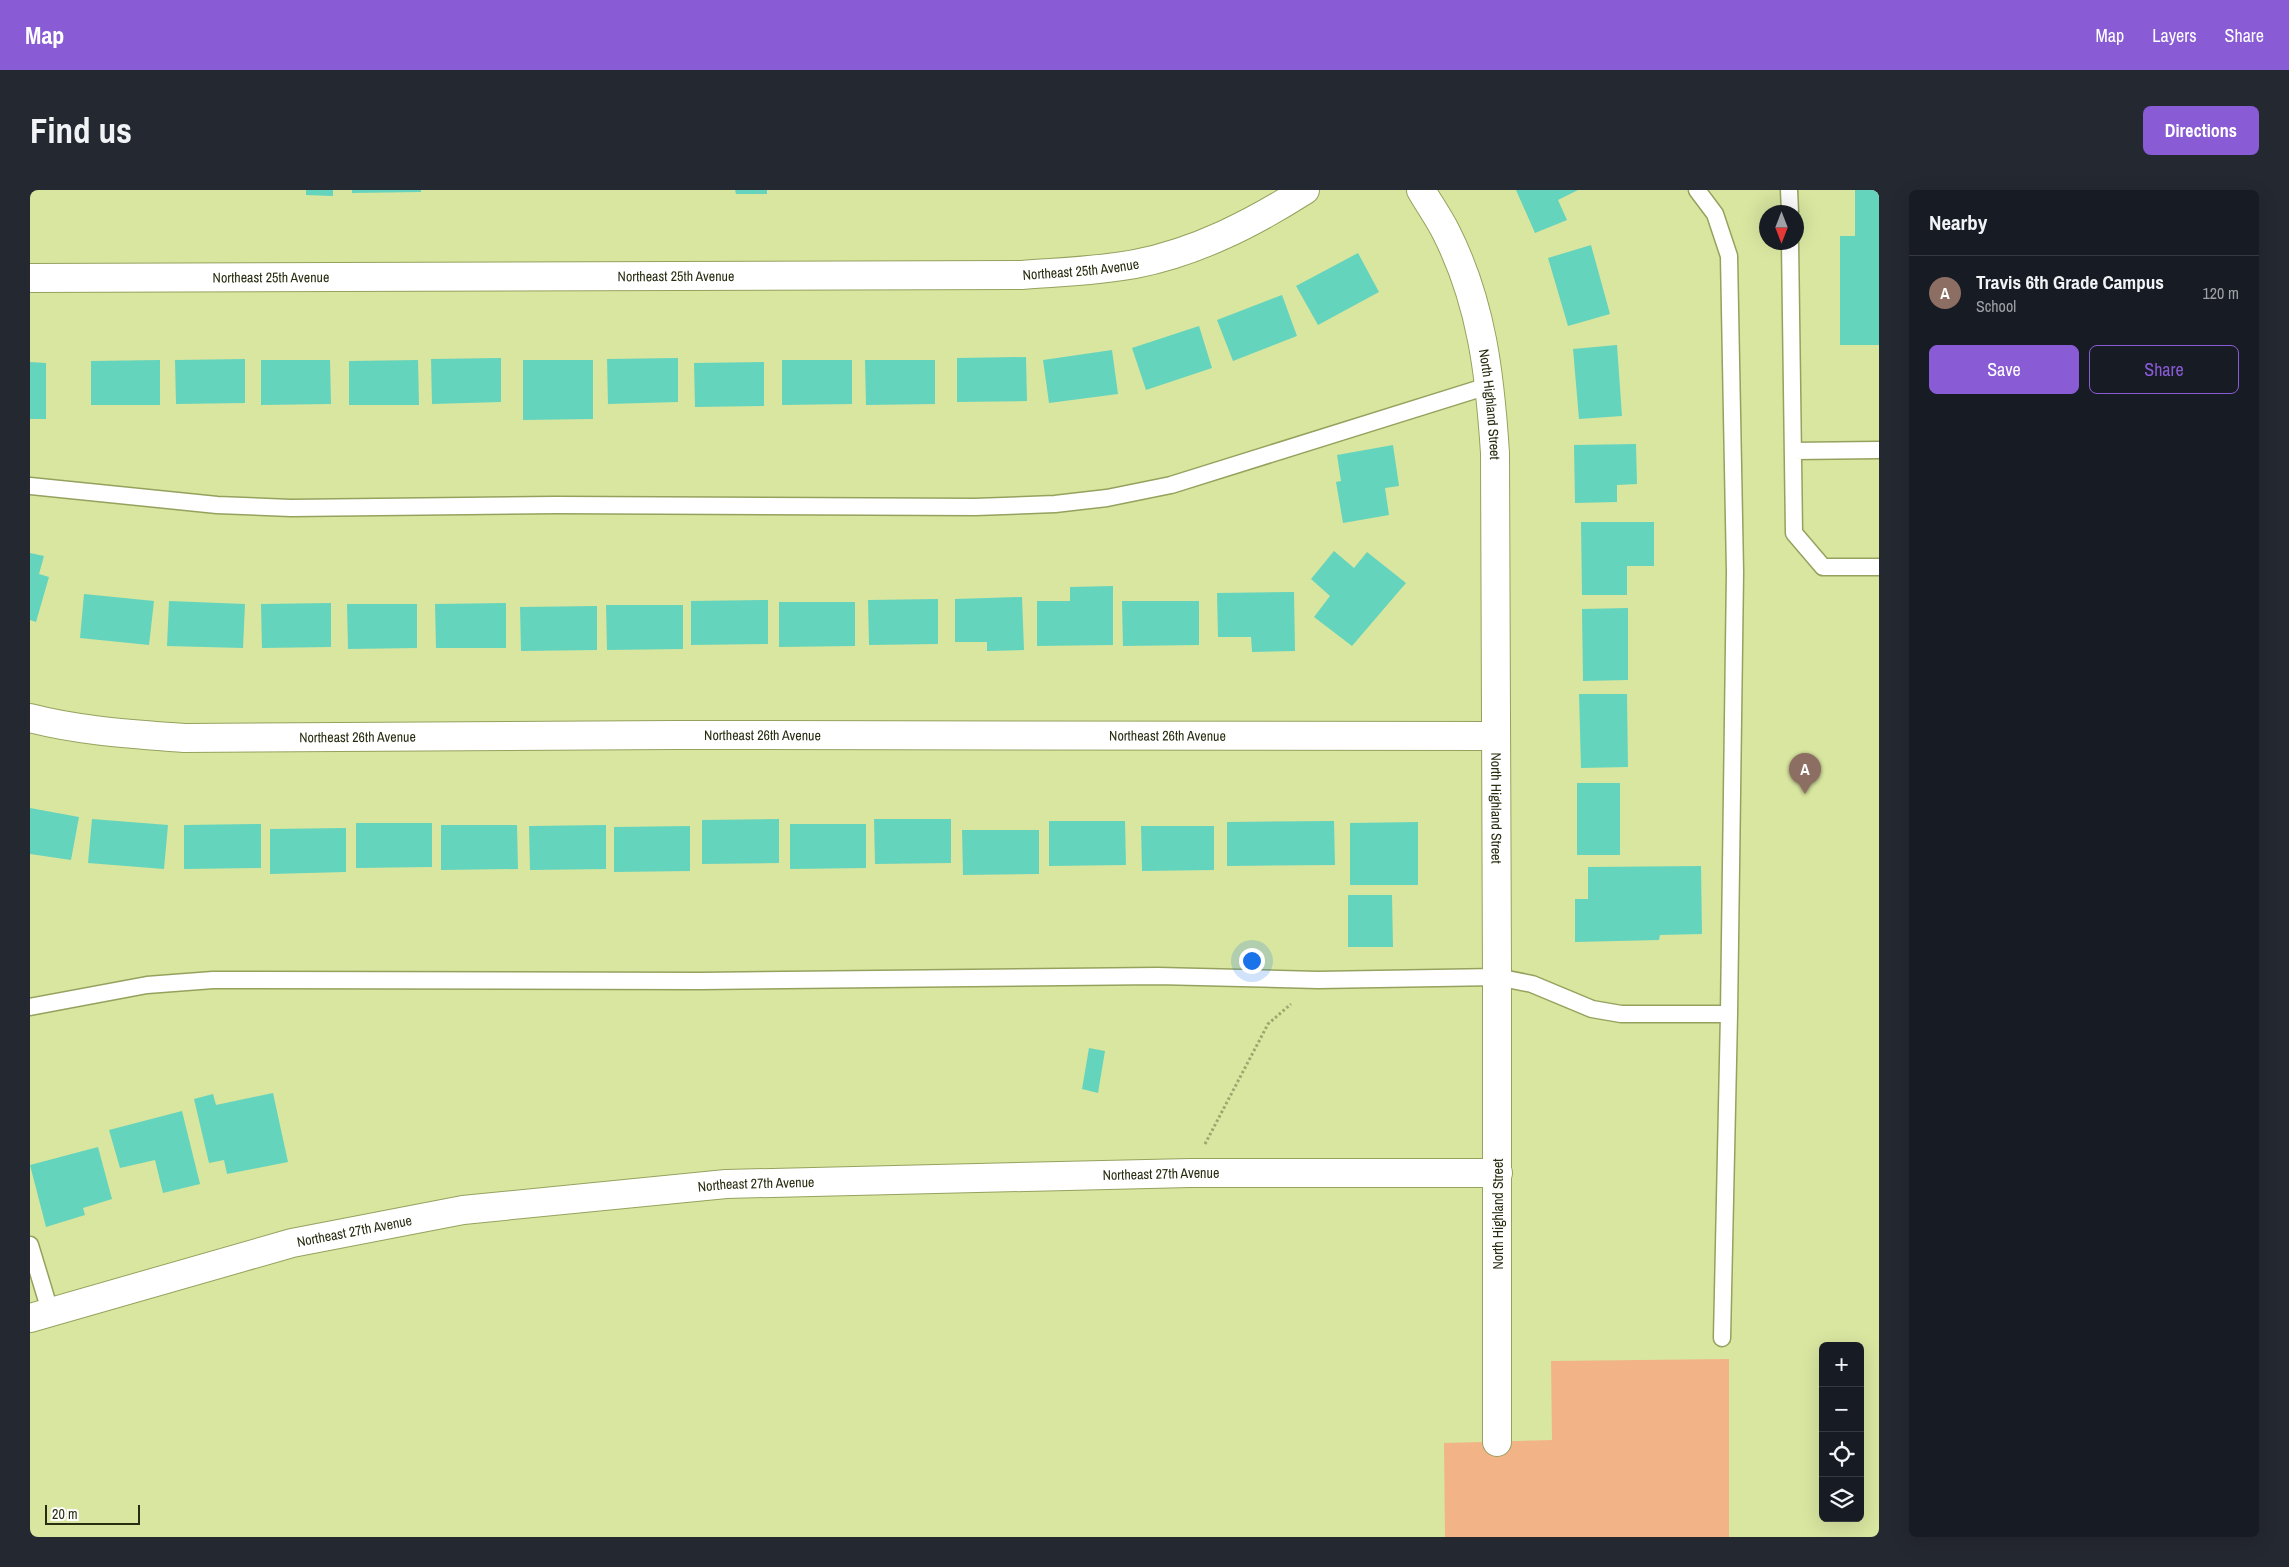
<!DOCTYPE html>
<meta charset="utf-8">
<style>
:root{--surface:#171b24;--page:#242831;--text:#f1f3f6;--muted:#9ea1a6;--line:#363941;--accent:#895bd5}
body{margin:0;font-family:"Archivo Narrow",sans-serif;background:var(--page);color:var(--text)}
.controls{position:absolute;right:15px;bottom:15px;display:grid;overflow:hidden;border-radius:8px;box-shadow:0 5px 20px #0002}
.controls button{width:45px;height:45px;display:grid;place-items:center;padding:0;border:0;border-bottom:1px solid var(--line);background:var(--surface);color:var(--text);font:25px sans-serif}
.compass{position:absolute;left:1729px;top:15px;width:45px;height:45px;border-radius:50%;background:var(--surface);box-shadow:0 5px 20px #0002;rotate:180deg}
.scale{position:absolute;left:15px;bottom:12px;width:95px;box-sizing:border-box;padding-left:5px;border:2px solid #282d11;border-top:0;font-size:14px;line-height:18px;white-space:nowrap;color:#282d11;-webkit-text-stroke:4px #fefefe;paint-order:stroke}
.you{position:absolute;left:1221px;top:770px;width:18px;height:18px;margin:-12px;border:4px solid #fff;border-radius:50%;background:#1a73e8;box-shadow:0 0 0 8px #1a73e833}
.badge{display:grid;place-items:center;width:32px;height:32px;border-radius:50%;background:var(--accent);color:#fff;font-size:16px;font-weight:700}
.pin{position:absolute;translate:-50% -41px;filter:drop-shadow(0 1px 2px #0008)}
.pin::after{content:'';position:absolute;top:26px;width:18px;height:15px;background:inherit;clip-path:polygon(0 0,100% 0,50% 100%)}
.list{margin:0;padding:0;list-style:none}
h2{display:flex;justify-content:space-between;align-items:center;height:65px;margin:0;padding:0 20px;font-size:21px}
h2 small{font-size:16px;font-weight:400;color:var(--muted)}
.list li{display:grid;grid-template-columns:32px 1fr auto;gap:15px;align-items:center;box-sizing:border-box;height:75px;padding:0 20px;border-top:1px solid var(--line)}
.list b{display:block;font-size:19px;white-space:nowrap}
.list p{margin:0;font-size:16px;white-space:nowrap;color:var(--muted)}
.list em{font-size:16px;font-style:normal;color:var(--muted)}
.actions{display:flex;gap:10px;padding:15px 20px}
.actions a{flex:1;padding:11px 0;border:1px solid var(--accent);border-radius:8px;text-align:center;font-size:18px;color:var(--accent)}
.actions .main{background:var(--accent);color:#fff}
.icon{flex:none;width:28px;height:28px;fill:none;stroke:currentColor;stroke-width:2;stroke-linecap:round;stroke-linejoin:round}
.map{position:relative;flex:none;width:1849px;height:1347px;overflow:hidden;border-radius:8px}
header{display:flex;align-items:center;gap:30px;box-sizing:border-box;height:70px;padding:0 25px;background:var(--accent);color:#fff}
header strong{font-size:24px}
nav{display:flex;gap:28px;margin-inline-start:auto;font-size:18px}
.intro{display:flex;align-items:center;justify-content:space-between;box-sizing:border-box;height:120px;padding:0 30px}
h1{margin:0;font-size:35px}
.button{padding:12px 22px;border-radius:8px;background:var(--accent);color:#fff;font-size:18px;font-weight:700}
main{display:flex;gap:30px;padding:0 30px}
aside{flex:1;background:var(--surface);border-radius:8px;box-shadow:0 5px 20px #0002}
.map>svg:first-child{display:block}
</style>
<header>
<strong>Map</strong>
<nav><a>Map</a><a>Layers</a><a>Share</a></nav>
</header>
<div class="intro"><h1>Find us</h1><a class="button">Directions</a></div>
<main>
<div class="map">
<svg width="1849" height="1347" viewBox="0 0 1849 1347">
<rect width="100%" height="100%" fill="#d8e6a0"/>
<path fill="#f2b486" d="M1699,1169v178h-284l-1,-94 108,-3 -1,-79z"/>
<path fill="#65d4bd" d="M276,0h27v6l-27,-1z
M322,0h69v2l-69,1z
M705,0h32v4h-31z
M1486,0h62l-20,10 9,20 -32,13z
M1825,0h24v155h-39v-109h15z
M1561,55l19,69 -42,12 -20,-68z
M1328,63l21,39 -61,33 -22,-39z
M1252,105l15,41 -64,25 -16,-41z
M1169,136l13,42 -66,22 -14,-42z
M1587,155l5,71 -43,3 -6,-70z
M1082,160l6,44 -69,9 -6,-43z
M996,167l1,44 -70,1v-44z
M471,168v44l-69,2 -1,-45z
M648,168v44l-70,2 -1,-45z
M215,169v44l-69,1 -1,-44z
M130,170v45h-69v-44z
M231,170h69l1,44 -70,1z
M388,170l1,45h-70v-44z
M493,170h70v59l-70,1z
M752,170h70v44l-70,1z
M835,170h70v44l-69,1z
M0,172l16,1v56h-16z
M734,172v44l-69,1 -1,-44z
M1606,254l1,40 -20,1v17l-42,1 -1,-58z
M1363,255l6,41 -14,2 4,27 -46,8 -7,-41 5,-1 -4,-26z
M1551,332h73v44h-27v29h-45z
M1304,361l20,17 13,-16 39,31 -54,63 -38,-29 16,-21 -19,-17z
M0,363l14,3 -5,18 10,3 -13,45 -6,-2z
M1083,396v59l-76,1v-45h33v-14z
M1264,402l1,59 -43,1 -1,-15h-33l-1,-44z
M54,404l70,7 -5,44 -69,-7z
M992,407l2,53 -37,1v-9h-32v-43z
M908,409v45l-69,1 -1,-45z
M738,410v44l-77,1v-44z
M139,411l76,3 -2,44 -76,-2z
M1092,411h77v44l-76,1z
M749,412h76v44l-76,1z
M301,413v44l-69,1 -1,-44z
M476,413v45h-70l-1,-44z
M317,414h70v44l-69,1z
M576,415h77v44l-76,1z
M567,416v44l-76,1 -1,-44z
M1598,418v72l-45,1 -1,-72z
M1549,504h48l1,73 -47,1z
M1547,593h43v72h-43z
M0,618l49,9 -8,43 -41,-6z
M62,629l76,6 -4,44 -76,-6z
M749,629v44l-77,1v-44z
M844,629h77v44l-76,1z
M1019,631h76l1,44 -77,1z
M1304,631l1,44 -108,1v-44z
M1388,632v63h-68v-62z
M326,633h76v44l-76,1z
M231,634v44l-77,1v-44z
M760,634h76v44l-76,1z
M411,635h76l1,44 -77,1z
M576,635v44l-76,1 -1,-44z
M660,636v45l-76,1v-45z
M1111,636h73v44l-72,1z
M316,638v44l-76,2v-45z
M932,640h77v44l-76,1z
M1671,676l1,68 -42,1 -1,5 -84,2v-43h13v-32z
M1318,705h44l1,52h-45z
M1059,858l16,3 -7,42 -16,-4z
M243,903l15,69 -61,12 -3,-14 -15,3 -15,-64 19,-5 3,11z
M152,921l18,73 -37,9 -8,-33 -35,8 -11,-38z
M68,957l14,52 -29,9 2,7 -39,12 -16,-62z"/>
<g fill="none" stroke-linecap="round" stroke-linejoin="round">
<g stroke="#95a25e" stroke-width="19">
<path id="lane" d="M1759,0l1,22
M1760,52l4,291 29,34h56
M1763,261l86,-1
M0,296l187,19 74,3 265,-3 419,2 80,-3 52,-6 64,-13 320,-100
M0,817l117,-22 66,-5 488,1 457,-5 160,4 179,-3 35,7 60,25 29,5h108l6,-442 -6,-316 -14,-42 -18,-24
M0,1055l20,66
M1692,1148l7,-324"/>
</g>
<g stroke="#95a25e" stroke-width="30">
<g id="street">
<path id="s1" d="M0,88l992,-3c38,-3 76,-4 113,-11 62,-12 118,-41 170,-74"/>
<path id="s2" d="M0,528c50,13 102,16 154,20l491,-3 821,1"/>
<path d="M1467,787v465"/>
<path id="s3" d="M0,1128l262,-75 171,-33 263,-26 464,-11h308"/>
</g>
</g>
<g stroke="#95a25e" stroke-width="30">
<g id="secondary">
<path id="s4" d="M1391,0c8,14 18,28 25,42 36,71 44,144 49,221l2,524"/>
</g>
</g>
<path stroke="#9ca770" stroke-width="3" stroke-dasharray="2.5 2.5" stroke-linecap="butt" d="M1175,954l63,-120 23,-20"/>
<use href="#lane" stroke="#fff" stroke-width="16"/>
<use href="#street" stroke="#fff" stroke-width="28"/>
<use href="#secondary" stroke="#fff" stroke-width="28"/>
</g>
<g text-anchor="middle" stroke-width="5" stroke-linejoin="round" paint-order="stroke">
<g font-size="14" fill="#282d11" stroke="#fefefe">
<text dy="5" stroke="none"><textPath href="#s1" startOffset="1051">Northeast 25th Avenue</textPath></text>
<text dy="5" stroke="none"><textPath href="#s1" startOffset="646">Northeast 25th Avenue</textPath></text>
<text dy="5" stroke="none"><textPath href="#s1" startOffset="241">Northeast 25th Avenue</textPath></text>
<text dy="5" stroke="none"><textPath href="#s4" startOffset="228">North Highland Street</textPath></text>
<text dy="5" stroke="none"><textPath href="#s2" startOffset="734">Northeast 26th Avenue</textPath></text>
<text dy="5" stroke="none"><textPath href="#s2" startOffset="1139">Northeast 26th Avenue</textPath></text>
<text dy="5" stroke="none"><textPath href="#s2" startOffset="329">Northeast 26th Avenue</textPath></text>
<text dy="5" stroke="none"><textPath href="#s4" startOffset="632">North Highland Street</textPath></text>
<text dy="5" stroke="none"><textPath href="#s3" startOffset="1146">Northeast 27th Avenue</textPath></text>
<text dy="5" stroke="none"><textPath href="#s3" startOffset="741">Northeast 27th Avenue</textPath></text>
<text transform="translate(1468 1024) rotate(-90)" y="5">North Highland Street</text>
<text dy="5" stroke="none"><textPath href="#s3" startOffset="336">Northeast 27th Avenue</textPath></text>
</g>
</g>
</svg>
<div class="controls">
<button>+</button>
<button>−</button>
<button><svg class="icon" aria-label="locate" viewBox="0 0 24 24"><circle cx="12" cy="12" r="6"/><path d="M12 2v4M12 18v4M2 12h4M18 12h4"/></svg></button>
<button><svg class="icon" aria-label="layers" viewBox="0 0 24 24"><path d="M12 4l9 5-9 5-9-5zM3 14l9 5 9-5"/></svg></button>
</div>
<svg class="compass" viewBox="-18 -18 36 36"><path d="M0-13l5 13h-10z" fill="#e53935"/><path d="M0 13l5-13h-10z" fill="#9ea1a6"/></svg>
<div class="scale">20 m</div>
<div class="you"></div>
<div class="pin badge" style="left:1775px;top:604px;background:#8d6e63">A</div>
</div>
<aside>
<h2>Nearby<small></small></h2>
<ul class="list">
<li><span class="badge" style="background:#8d6e63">A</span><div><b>Travis 6th Grade Campus</b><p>School</p></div><em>120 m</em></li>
</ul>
<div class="actions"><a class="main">Save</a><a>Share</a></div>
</aside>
</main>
